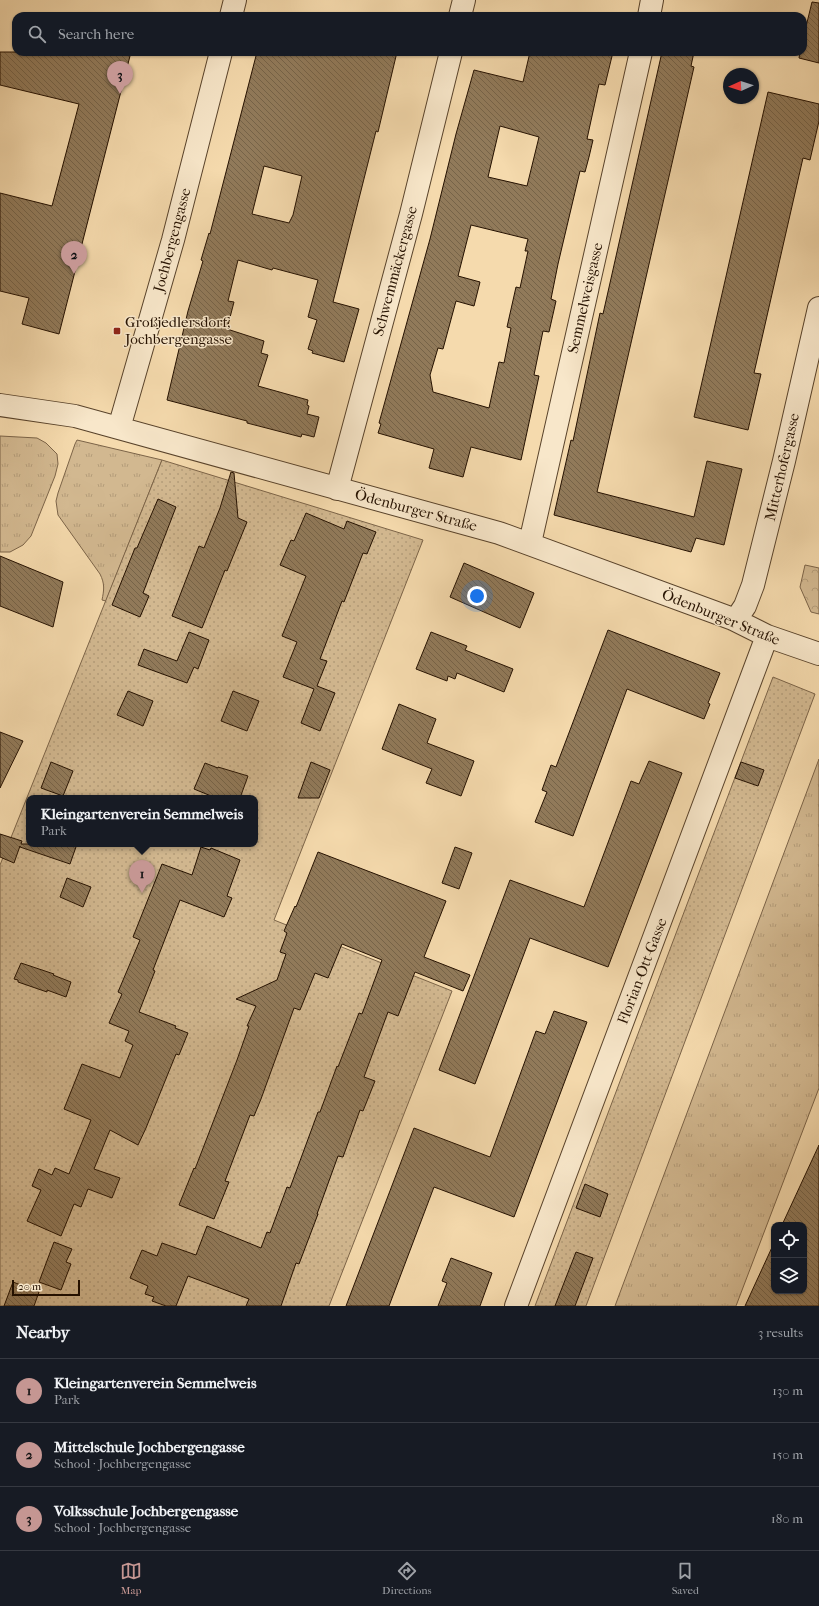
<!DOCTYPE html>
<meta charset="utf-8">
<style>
:root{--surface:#171b24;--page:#242831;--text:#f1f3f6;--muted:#9ea1a6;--line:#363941;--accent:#c59692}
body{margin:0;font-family:"IM FELL French Canon",serif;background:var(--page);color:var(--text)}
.controls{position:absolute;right:12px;bottom:12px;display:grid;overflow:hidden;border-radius:8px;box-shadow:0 1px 3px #0004}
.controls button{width:36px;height:36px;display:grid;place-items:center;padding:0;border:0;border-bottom:1px solid var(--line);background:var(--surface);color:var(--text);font:20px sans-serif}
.compass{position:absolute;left:723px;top:68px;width:36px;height:36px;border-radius:50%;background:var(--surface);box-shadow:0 1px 3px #0004;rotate:267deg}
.scale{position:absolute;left:12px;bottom:10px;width:68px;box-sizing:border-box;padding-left:4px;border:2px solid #251100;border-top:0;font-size:11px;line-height:14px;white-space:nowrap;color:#251100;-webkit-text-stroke:3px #f8e7ca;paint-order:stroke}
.you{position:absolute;left:477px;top:596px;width:14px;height:14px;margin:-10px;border:3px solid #fff;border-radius:50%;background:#1a73e8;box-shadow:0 0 0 6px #1a73e833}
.badge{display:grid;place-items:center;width:26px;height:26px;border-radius:50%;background:var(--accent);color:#111;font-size:13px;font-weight:700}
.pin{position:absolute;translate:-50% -33px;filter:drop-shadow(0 1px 2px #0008)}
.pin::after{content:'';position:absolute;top:21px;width:14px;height:12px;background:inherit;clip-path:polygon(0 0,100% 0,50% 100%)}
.popup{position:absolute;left:26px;top:795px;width:232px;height:52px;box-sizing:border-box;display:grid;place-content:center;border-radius:8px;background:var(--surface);filter:drop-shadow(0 1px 3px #0005);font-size:13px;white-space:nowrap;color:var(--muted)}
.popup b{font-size:15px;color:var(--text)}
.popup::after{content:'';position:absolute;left:50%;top:100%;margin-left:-8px;border:8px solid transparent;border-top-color:var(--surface)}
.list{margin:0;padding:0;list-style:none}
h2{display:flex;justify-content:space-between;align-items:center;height:52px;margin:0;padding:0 16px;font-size:17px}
h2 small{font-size:13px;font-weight:400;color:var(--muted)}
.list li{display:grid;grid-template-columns:26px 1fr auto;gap:12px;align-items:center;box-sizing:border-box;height:64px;padding:0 16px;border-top:1px solid var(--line)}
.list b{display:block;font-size:15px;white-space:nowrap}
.list p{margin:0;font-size:13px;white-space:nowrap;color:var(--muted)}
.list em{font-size:13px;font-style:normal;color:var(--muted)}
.icon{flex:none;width:22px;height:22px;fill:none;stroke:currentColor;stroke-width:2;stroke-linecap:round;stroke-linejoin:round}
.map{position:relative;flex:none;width:819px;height:1306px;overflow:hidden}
.search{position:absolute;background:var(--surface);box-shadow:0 1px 3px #0004;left:12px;right:12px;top:12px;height:44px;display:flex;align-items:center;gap:10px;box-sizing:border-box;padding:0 14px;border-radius:12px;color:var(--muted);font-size:15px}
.sheet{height:244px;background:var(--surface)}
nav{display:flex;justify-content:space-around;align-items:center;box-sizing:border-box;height:56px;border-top:1px solid var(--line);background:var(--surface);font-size:11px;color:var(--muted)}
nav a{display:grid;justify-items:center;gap:2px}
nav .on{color:var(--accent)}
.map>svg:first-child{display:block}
</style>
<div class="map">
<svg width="819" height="1306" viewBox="0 0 819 1306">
<defs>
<pattern id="grass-tufts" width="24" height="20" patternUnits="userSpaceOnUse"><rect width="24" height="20" fill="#d2b890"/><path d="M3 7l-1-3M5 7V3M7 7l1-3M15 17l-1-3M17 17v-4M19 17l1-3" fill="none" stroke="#b49d7a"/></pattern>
<pattern id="park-crowns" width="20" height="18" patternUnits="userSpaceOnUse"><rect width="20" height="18" fill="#d2b890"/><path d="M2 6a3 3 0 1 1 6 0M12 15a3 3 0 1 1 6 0" fill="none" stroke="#b49d7a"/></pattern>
<pattern id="garden-dots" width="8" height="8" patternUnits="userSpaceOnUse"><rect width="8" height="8" fill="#d2b890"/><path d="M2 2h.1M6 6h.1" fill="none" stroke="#b49d7a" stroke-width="1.8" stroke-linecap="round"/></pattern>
<pattern id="building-back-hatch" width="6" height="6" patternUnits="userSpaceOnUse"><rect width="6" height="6" fill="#917a5a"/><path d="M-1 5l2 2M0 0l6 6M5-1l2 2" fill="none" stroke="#766348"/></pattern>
</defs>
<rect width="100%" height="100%" fill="#f5daad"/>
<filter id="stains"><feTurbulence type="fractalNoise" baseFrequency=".005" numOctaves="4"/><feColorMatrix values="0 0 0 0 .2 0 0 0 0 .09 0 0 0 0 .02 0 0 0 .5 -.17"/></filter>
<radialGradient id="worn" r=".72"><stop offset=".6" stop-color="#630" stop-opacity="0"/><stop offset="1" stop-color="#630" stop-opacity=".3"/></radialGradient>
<path fill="url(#grass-tufts)" stroke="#7c6448" d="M0,436l37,2 9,5 11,11 1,10 -3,12 -24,60 -8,9 -13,7h-10z
M77,440l85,20 -56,141 -4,-1c2,-10 3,-16 -2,-26l-42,-59 -2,-14 2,-8 17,-49z
M819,759v329l-83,218h-121z"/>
<path fill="url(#park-crowns)" stroke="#7c6448" d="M805,565l14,3v46l-8,-2 -11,-25z"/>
<path fill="url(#garden-dots)" stroke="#7c6448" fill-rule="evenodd" d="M162,460l261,80 -149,380 178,71 -123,315h-329v-441zM29,798h226v46h-226z
M773,677l42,17 -229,612h-51z"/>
<path fill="url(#building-back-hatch)" stroke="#251100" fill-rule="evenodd" d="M812,2l7,1v60l-20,-5 1,-6h3v-13z
M0,52h131l-72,282 -37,-10 7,-26 -29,-7v-98l52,13 27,-102 -79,-19z
M257,52h140l-19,80 -2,-1 -43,171 26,7 -15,53 -32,-9 1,-2 -5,-2 9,-29 -9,-3 10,-37 -45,-12 -1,2 -34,-10 -10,41 6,1 -7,27 37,12 -3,12 7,2 -10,31 50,14 -1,5 2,1 -2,8 12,3 -5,20 -12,-3 -1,3 -54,-14v-2l-80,-21 21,-89 15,-50 -2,-1 8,-27 1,1zM264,166l38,10 -9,39 -4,8 -37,-9z
M530,52h83l-8,33 -6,-1 -12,55 6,1 -4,17 -4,15 -5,-1 -22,93 -7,35 5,2 -7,31 -6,-1 -9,44 5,1 -18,84 -50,-13 -8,30 -34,-9 5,-19 -56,-16 3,-9 -2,-1 51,-184 26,-105 18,-64 49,12zM500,126l39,11 -12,49 -39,-9zM471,225l57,14 -3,12h3l-8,37 -4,-1 -9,40 4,1 -7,35 -5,-1 -10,46 -56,-16 -3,-17 8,-27 5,1 13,-48 18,5 6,-24 -22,-6z
M662,52h32l-3,14 3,1 -97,425 97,25 13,-56 35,8 -18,76 -28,-7 -5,14 -137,-37 17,-75 2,1 27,-128 3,1z
M768,92l51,12v17l-9,39 -7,-2 -49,215 7,1 -13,56 -54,-13z
M231,472l3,1 4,45 9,4 -20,49 -2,-1 -23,58 -30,-12 27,-70 5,2 16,-40z
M158,499l18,8 -33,86 6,3 -9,21 -28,-12 23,-57h2z
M306,513l38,16 3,-8 29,11 -9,22 -4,-1 -19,49 -2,-1 -22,58 7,2 -10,25 18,7 -15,38 -19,-8 13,-34 -31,-12 14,-35 -15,-6 24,-60 -26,-11 11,-25 3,1z
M0,556l63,26 -10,45 -53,-21z
M464,563l70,30 -14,35 -70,-31z
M608,630l112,43 -12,30 2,1 -6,15 -77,-30 -54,147 -38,-14 12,-30 -5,-2 9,-25 5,2z
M189,632l20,8 -11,29 -4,-2 -7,16 -49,-18 6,-16 33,12z
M431,632l36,14 -2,4 48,19 -9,23 -47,-19 -2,6 -7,-3 -1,5 -31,-12z
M128,691l25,10 -10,25 -26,-11z
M233,691l26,10 -12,30 -26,-10z
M399,704l37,15 -9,24 47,18 -13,35 -35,-13 6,-14 -50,-20z
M0,732l23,9 -23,47z
M649,761l33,12 -74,194 -78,-29 -55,146 -36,-14 71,-190 74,27 47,-126 8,3z
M51,762l22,9 -10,25 -22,-8z
M311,762l19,8 -11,28h-21z
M741,762l23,8 -6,16 -23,-8z
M205,763l13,5v-1l30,9 -8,22h-24l-22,-9z
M0,834l22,7 -1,3h56l-7,20 -50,-17v-1l-6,17 -14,-6z
M201,847l9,3 1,-2 29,12 -13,36 5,2 -8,19 -44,-17 -27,70 2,1 -16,41 37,14 -1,2 13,5 -9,22 -3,-1 -30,74 -8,17 -28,-15 -16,39 26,9 -8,20 -24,-9 -7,18 -7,-3 -13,32 -34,-15 14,-31 -9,-4 7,-17 13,6 3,-7 14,6 22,-54 -27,-11 18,-45 38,14 13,-33 -8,-4 4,-10 -20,-8 13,-29 -4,-2 22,-52 -7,-3 29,-73 30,11z
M455,847l17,6 -13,36 -17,-6z
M318,852l128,49 -22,56 46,18 -7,16 -48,-19 -17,44 -10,-4 -24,65 11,4 -12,30 -3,-1 -17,47 -5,-1 -21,58h1l-19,50 -3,-1 -15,43h-35l3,-7 -61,-23 -12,30h-10l-14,-5 2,-4 -9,-3 3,-8 -18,-8 12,-28 15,6 5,-13 34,12 11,-29 54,22 6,-16 3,1 17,-46 3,1 28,-76h2l17,-46 1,1 21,-54 3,1 20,-54 -40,-16 -14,34 -13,-5 -15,37 -6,-2 -33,91 -7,17 -4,-1 -25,66 4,1 -15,37 -35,-14 15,-37 1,1 42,-109 12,-34h-2l9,-20 -20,-7 41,-19 9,-26 -6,-2 7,-19 -3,-2 11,-25 1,1z
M67,878l24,9 -8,20 -23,-10z
M21,963l33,11 -1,1 18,7 -5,15 -19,-7v2l-29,-10v-2l-4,-1z
M554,1011l33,11 -73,195 -80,-30 -45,119h-43l68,-178 76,29 46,-126 9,3z
M819,1145v161h-74l29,-63v48h30v-66h-22z
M585,1184l23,10 -8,23 -24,-9z
M54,1242l18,7 -6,13 5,2 -10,26 -22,-8z
M576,1252l17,6 -18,48h-20z
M451,1258l41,15 -12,33h-42l9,-23 -5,-2z
M13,1282l26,10 -5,14h-30z"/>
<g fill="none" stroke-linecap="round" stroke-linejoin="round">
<g stroke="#59432b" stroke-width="24">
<path id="street" d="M231,16l4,-16
M460,16l4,-16
M649,16l3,-16
M0,405l75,11 424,117 234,86 34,17 52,18
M119,428l54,-188 48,-188
M337,489l74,-275 40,-162
M530,543l111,-491
M733,619l6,-4 6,-9 8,-21 31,-124 35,-153
M516,1306l251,-670"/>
</g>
<use href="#street" stroke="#f8e7ca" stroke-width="22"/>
</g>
<rect fill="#8f2418" stroke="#f8e7ca" stroke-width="1.5" x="113" y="327" width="8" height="8" rx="2"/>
<g text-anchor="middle" stroke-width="3" stroke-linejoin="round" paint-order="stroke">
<g font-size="15" fill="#251100" stroke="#f8e7ca">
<text transform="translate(172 240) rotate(-75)" y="5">Jochbergengasse</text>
<text transform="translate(395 271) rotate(-75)" y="5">Schwemmäckergasse</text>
<text transform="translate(585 298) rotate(-77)" y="5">Semmelweisgasse</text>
<text transform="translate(782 467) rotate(-77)" y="5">Mitterhofergasse</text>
<text transform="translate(416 510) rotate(15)" y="5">Ödenburger Straße</text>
<text transform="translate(721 617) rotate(22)" y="5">Ödenburger Straße</text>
<text transform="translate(642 971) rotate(-69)" y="5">Florian-Ott-Gasse</text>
</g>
<g font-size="15" fill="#251100" stroke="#f8e7ca" text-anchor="start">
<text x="125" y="327">Großjedlersdorf,<tspan x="125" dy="17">Jochbergengasse</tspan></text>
</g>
</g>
<rect width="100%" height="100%" filter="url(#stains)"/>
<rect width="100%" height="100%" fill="url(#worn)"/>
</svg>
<div class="controls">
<button><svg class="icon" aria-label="locate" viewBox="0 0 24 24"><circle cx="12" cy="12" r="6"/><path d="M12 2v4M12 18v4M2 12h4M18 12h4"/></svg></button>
<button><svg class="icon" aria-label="layers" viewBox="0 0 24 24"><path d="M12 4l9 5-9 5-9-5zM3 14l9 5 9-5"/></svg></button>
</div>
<svg class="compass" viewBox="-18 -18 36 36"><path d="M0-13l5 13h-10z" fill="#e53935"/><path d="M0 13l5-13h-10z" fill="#9ea1a6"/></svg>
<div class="scale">20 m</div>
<div class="you"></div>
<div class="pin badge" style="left:142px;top:893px">1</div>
<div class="popup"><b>Kleingartenverein Semmelweis</b>Park</div>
<div class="pin badge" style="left:74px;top:274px">2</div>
<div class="pin badge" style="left:120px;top:94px">3</div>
<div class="search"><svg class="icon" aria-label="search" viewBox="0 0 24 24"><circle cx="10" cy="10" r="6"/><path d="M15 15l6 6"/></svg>Search here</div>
</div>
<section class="sheet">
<h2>Nearby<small>3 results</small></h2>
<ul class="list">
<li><span class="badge">1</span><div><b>Kleingartenverein Semmelweis</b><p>Park</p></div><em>130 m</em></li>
<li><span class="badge">2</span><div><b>Mittelschule Jochbergengasse</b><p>School · Jochbergengasse</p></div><em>150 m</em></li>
<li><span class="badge">3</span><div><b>Volksschule Jochbergengasse</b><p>School · Jochbergengasse</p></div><em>180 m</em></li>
</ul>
</section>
<nav>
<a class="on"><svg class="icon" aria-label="map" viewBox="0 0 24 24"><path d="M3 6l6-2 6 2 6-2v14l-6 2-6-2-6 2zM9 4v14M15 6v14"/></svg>Map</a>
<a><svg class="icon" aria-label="directions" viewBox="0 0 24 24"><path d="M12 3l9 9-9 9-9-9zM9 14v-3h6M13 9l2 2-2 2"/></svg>Directions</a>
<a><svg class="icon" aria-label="saved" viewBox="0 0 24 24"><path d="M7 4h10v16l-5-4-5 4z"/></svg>Saved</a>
</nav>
